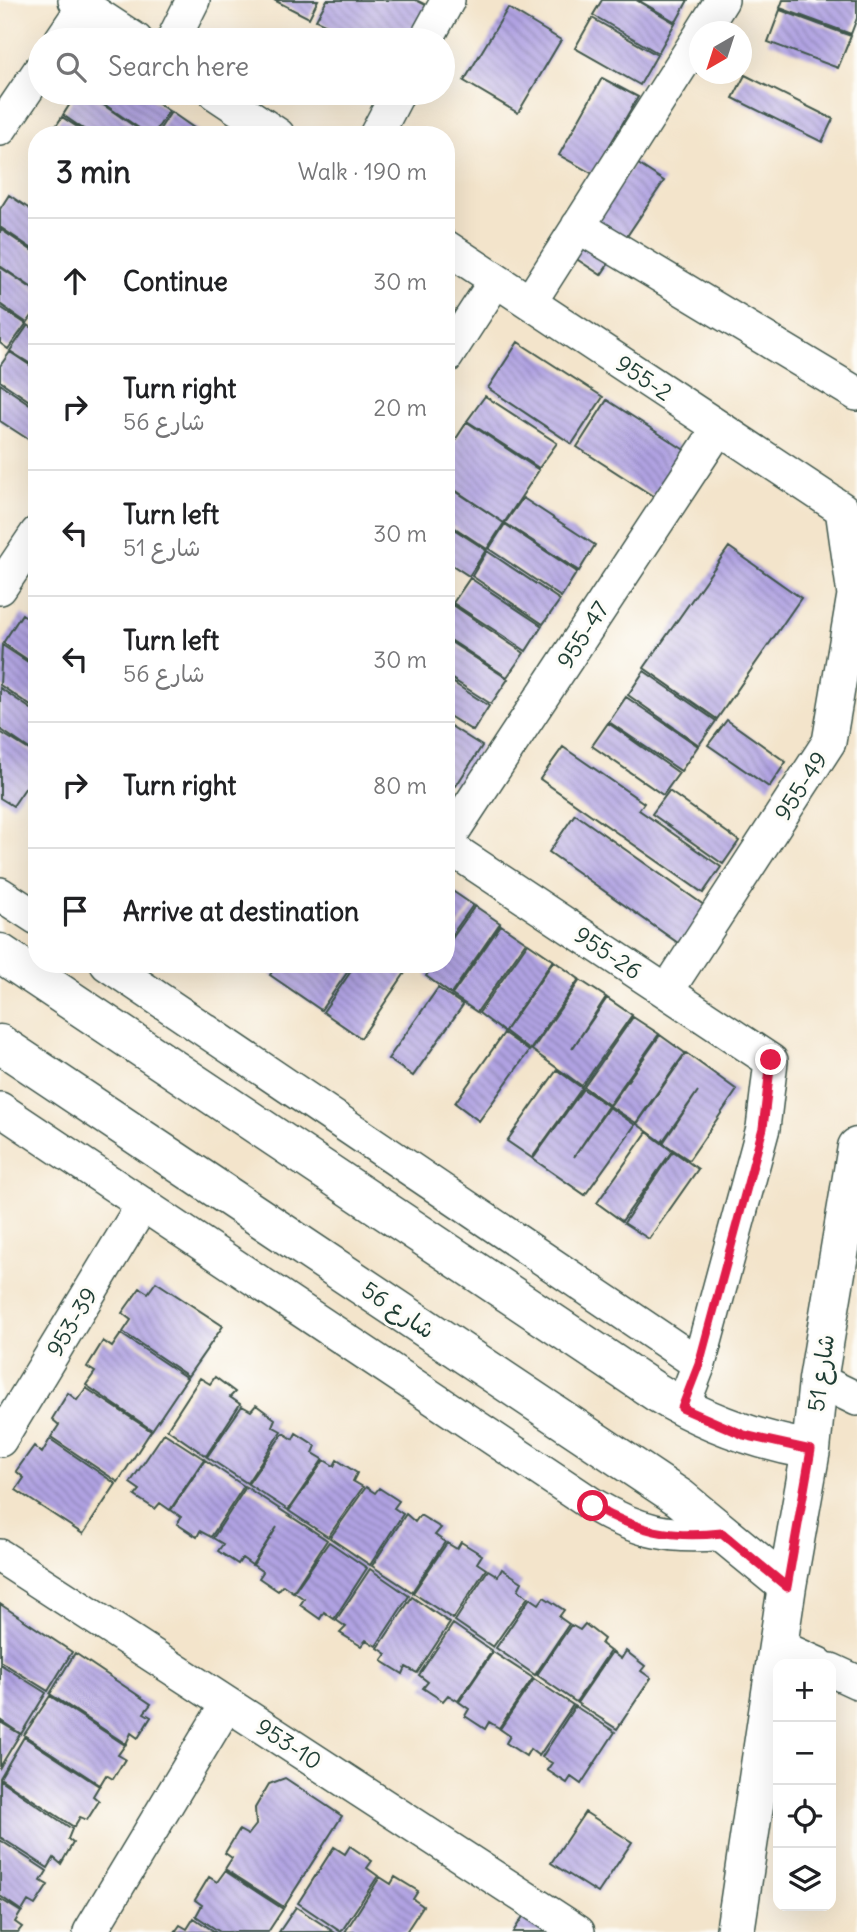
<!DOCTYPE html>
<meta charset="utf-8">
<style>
:root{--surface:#fff;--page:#f2f2f2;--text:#202124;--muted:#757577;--line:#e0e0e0}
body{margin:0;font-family:Delius,"Playpen Sans Arabic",sans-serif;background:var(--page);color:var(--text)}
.controls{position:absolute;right:21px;bottom:21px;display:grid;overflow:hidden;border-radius:14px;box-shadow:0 7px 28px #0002}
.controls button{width:63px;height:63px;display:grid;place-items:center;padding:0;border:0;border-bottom:2px solid var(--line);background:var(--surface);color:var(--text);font:35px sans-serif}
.compass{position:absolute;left:689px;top:21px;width:63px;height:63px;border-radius:50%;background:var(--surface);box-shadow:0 7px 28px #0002;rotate:219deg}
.stop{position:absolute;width:21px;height:21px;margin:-16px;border:5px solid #e11d48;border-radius:50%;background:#fff}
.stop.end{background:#e11d48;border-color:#fff;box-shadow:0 2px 7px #0008}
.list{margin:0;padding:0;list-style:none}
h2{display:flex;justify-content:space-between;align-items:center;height:91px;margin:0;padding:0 28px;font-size:30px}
h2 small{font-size:23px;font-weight:400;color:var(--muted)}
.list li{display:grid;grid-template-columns:46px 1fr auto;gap:21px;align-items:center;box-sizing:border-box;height:126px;padding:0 28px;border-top:2px solid var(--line)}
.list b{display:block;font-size:26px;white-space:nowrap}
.list p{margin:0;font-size:23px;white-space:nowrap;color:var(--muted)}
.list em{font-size:23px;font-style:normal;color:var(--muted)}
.icon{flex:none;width:38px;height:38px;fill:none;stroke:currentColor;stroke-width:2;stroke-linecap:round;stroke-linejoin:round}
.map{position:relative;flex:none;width:857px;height:1932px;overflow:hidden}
.search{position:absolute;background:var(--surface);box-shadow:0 7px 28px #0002;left:28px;top:28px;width:427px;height:77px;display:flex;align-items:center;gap:18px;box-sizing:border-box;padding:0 24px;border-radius:38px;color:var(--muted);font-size:26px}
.panel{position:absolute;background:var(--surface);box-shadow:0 7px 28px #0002;left:28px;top:126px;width:427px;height:847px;border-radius:28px}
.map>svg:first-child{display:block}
</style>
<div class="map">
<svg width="857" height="1932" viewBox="0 0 857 1932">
<defs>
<pattern id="building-back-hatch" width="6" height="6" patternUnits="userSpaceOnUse" patternTransform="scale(1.75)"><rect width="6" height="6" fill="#b0a2e2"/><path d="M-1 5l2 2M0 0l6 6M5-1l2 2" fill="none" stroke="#8f85b8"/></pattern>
</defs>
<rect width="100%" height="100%" fill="#fdfcf7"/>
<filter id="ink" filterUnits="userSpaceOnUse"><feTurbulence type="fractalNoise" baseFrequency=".0143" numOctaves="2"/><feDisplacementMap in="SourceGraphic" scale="14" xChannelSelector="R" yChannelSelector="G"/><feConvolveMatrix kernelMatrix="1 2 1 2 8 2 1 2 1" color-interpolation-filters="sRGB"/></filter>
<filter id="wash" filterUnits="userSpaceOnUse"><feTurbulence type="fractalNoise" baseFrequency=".00686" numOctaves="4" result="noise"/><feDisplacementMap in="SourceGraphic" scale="28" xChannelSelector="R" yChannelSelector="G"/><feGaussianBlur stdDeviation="1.57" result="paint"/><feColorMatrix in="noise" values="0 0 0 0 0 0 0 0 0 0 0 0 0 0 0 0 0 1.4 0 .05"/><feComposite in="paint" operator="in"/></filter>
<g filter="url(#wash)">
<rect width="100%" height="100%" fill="#f3e4cb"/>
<g id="blocks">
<path fill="url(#building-back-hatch)" d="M274,0h44l-9,18z
M327,0h89l16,8 -17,32h-57l-42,-20z
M602,0h34l39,23 -17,30 -65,-38z
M638,0h50l-12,22z
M783,0h74v18l-6,16 -71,-26z
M508,8l53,32 -43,73 -54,-32z
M780,10l71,26 -13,32 -70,-26z
M592,18l65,37 -17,30 -65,-37z
M745,75l88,44 -11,23 -89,-44z
M602,78l36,19 -45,77 -34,-19z
M77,93h9l61,42h-55l-29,-20z
M88,93h54l27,18 -16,24h-4z
M171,112l33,23h-48z
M62,117l27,18h-39z
M635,162l29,19 -63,94 -29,-19z
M9,195l28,19v38l-37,-25v-18z
M0,229l37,25v37l-37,-25z
M0,267l37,25v17l-10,14 -27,-19z
M0,307l26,17 -18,25 -8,-6z
M28,325l9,6v37l-27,-17z
M518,342l85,55 -31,47 -84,-56z
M10,352l27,18v36l-37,-25v-15z
M0,384l37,25v36l-37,-24z
M485,396l72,47 -18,25 -72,-47z
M607,400l79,51 -30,47 -79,-51z
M467,422l72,48 -35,53 -58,-39v-30z
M446,485l58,38 -17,26 -41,-27z
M523,498l72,47 -16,26 -74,-48z
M446,524l40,26 -17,26 -23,-15z
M505,524l72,48 -16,25 -72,-48z
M729,547l72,51 -84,121 -73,-51z
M487,551l73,49 -17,24 -71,-48z
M470,578l72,48 -16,25 -73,-48z
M453,605l71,48 -17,24 -61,-40v-22z
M22,614l15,10v42l-34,-23z
M446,639l62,40 -17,25 -45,-29z
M2,645l35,23v42l-37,-25z
M644,671l72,50 -17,24 -71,-50z
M446,678l43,28 -16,25 -27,-17z
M0,688l37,25v41l-37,-25z
M626,697l72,49 -17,25 -72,-49z
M727,720l59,42 -17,25 -61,-42z
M446,723l36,23 -26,40 -10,-6z
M608,723l71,50 -16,22 -71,-49z
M0,732l37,23v16l-24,35 -13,-8z
M563,747l81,56 -5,7 82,57 -18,26 -163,-114z
M669,791l70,50 -16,23 -71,-50z
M575,814l133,94 -27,37 -132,-93z
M448,888l25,17 -27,38v-52z
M475,906l25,17 -49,71 -25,-18 8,-12h12v-17z
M501,925l25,17 -49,70 -25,-17z
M528,943l25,17 -49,72 -25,-19z
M554,961l25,18 -49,71 -25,-19z
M277,964h38l-4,8 5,-8h37l-32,46 -51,-35z
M356,964h49l4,3 -48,71 -38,-26z
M580,980l26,17 -34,52 35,-51 25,17 -50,71 -50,-36z
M438,988l25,17 -50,71 -25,-17z
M633,1017l26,17 -50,71 -25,-18z
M504,1033l25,18 -50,70 -24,-18z
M660,1035l25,18 -49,70 -26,-17z
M686,1053l51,37 -48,70 -26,-17 35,-52 -36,51 -25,-18z
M557,1070l25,18 -50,70 -25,-17z
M583,1089l25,17 -34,51 35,-50 26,18 -50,70 -52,-36z
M647,1132l25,19 -50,70 -25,-18z
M673,1151l25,18 -49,70 -25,-16z
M156,1282l67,44 -35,50 -65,-44 8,-12 -9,-7 18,-25 8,5z
M121,1334l66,44 -35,52 -66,-45 9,-13 -8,-5 16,-26 9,6z
M215,1377l20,15 -5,5 10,7 -34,52 -39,-27 33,-51 10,6z
M86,1388l65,43 -33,51 -67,-45 8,-12 -7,-6 16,-26 9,7z
M256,1405l19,14 -3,7 9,5 -34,52 -40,-26 35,-51 9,5z
M164,1433l40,26 -34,51 -10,-7 -5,6 -20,-13 5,-6 -10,-7z
M283,1433l10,6 3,-6 20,13 -3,7 10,6 -35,51 -40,-26z
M50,1439l66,45 -33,50 -67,-44 8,-12 -8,-7 18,-25 8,7z
M205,1460l39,26 -33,51 -11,-6 -3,6 -20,-13 4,-7 -10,-7z
M324,1460l10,6 3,-6 20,13 -4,8 10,6 -35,50 -39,-26z
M246,1487l81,53 -34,52 -10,-7 -5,6 -19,-13 4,-6 -10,-7 24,-38 -25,38 -10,-7 -4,6 -20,-13 5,-7 -10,-6z
M366,1487l9,6 4,-5 20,13 -5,7 9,6 -33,51 -40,-27z
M406,1514l9,8 5,-7 21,13 -6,7 10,7 -33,50 -40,-26z
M329,1542l38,26 -33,51 -10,-7 -4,7 -20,-14 4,-6 -10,-7z
M461,1542l21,13 -5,8 9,6 -33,50 -40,-26 34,-50 10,6z
M370,1569l39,27 -33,50 -10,-6 -5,6 -21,-13 6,-6 -10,-7z
M502,1569l20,13 -4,8 10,7 -35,50 -38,-26 33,-51 10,6z
M412,1597l38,26 -33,50 -11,-6 -3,7 -21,-13 5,-7 -9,-6z
M544,1597l20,13 -5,7 10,7 -34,51 -39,-27 34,-50 9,6z
M0,1604l72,48 -24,39 -48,-30z
M453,1624l39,27 -34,50 -10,-6 -5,6 -20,-13 5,-6 -9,-7z
M585,1624l19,15 -3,5 9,7 -34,51 -39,-27 34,-50 9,5z
M626,1651l19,15 -4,5 10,7 -34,51 -40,-26 35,-51 9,7z
M493,1652l40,26 -34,50 -10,-6 -4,7 -20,-13 4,-7 -10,-7z
M75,1653l76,51 -7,9 7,4 -13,21 -7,-5 -5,11 -76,-50z
M0,1664l46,29 -25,41 -21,-14z
M534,1679l39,26 -34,51 -9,-7 -4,7 -20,-13 4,-7 -10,-7z
M50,1696l75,49 -7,10 7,4 -12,20 -7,-4 -6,10 -76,-50z
M575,1706l40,26 -34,52 -10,-7 -4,6 -20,-13 5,-7 -10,-6z
M0,1722l20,12 -20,33z
M24,1737l75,49 -6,10 6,5 -12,19 -7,-3 -6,10 -74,-49z
M285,1778l57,38 -58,91 -59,-38 7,-11 -7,-5 14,-23 9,5 8,-10 -1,-17 14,-24z
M0,1780l72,49 -4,10 5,4 -12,21 -7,-6 -6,10 -48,-31z
M585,1812l47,30 -34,51 -47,-30z
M0,1840l47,31 -6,10 7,4 -13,20 -7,-4 -6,10 -22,-15z
M350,1846l22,15 -5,7 11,8 -37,56 -43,-29 36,-56 11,7z
M225,1871l58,38 -15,23h-48l-24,-16 6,-11 -7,-5 14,-23 8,5z
M380,1877l11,7 4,-7 23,14 -5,8 10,7 -17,26h-61z
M0,1899l21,13 -6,10 7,5 -4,5h-18z
M296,1907l38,25h-55z
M524,1915l24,17h-35z
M194,1918l21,14h-40l5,-7 7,4z"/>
</g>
</g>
<g filter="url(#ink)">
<use href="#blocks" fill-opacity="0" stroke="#3f564b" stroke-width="2"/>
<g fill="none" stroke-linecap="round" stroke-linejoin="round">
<g stroke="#3f564b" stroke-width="36">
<path id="minor" d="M75,0l61,40
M702,32l20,-32
M61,40l23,-34
M173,40l20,-40
M426,40l22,-40
M215,93l63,42
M0,129l40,-59
M376,135l22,-42
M578,226l279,168
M446,247l396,262 12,86 -25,147 -162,249
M530,302l170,-266
M446,357l50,-77
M0,588l37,-55
M446,842l273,-414
M446,845l325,216 -8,67 -64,236 -17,44
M0,894l37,24
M107,964l592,400
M0,1109l593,396c44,26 78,34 129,28
M818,1380l39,19
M0,1440l143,-236
M0,1556l578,376
M778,1646l40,18
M831,1670l26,12
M90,1932l137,-228"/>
</g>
<g stroke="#3f564b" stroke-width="41">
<path id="tertiary" d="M0,953l656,439c49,30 98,48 155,58
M0,1044l680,454 107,88
M735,1932l52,-346 24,-136 7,-70 39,-233"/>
</g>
<use href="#minor" stroke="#fff" stroke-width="33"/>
<use href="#tertiary" stroke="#fff" stroke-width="38"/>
</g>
</g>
<g fill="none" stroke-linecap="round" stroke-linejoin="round" filter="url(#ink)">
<path stroke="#e11d48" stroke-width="9" d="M593,1506c44,25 78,33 129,27l65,54 24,-137 -67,-15 -62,-27 17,-44 64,-236 8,-68"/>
</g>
<g text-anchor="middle" stroke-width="6" stroke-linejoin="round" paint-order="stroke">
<g font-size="23" fill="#1f3d34" stroke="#fdfcf7">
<text transform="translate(644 378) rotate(34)" y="8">955-2</text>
<text transform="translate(583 635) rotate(-57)" y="8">955-47</text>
<text transform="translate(801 786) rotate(-57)" y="8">955-49</text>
<text transform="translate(608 953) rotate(34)" y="8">955-26</text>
<text transform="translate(398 1310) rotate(34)" y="8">شارع 56</text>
<text transform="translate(72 1322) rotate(-59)" y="8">953-39</text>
<text transform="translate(821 1373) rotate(-82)" y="8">شارع 51</text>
<text transform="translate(289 1744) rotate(33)" y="8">953-10</text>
</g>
</g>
</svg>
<div class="controls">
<button>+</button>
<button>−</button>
<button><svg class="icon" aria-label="locate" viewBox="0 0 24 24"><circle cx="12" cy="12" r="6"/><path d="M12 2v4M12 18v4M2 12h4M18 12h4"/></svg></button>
<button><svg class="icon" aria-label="layers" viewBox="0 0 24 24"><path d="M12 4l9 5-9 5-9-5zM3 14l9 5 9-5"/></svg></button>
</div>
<svg class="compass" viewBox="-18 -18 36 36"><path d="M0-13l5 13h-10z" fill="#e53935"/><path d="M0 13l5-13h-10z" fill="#757577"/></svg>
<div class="stop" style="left:593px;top:1506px"></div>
<div class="stop end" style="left:771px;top:1060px"></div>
<div class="search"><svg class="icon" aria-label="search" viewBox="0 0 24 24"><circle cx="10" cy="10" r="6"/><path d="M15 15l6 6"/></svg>Search here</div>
<section class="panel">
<h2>3 min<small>Walk · 190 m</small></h2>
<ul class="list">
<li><svg class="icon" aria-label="ahead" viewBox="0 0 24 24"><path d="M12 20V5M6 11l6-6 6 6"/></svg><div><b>Continue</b></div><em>30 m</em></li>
<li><svg class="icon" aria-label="right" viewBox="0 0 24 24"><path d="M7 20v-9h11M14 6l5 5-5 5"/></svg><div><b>Turn right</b><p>شارع 56</p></div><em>20 m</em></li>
<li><svg class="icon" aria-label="left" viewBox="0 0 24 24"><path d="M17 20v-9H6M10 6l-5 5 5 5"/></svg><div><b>Turn left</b><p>شارع 51</p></div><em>30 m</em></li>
<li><svg class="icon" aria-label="left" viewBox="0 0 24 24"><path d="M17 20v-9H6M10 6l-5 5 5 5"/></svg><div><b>Turn left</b><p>شارع 56</p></div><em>30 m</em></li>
<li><svg class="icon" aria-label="right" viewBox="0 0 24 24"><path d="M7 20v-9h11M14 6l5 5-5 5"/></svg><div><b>Turn right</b></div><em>80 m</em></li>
<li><svg class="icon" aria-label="arrive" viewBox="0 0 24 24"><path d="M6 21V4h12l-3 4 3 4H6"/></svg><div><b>Arrive at destination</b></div></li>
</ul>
</section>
</div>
